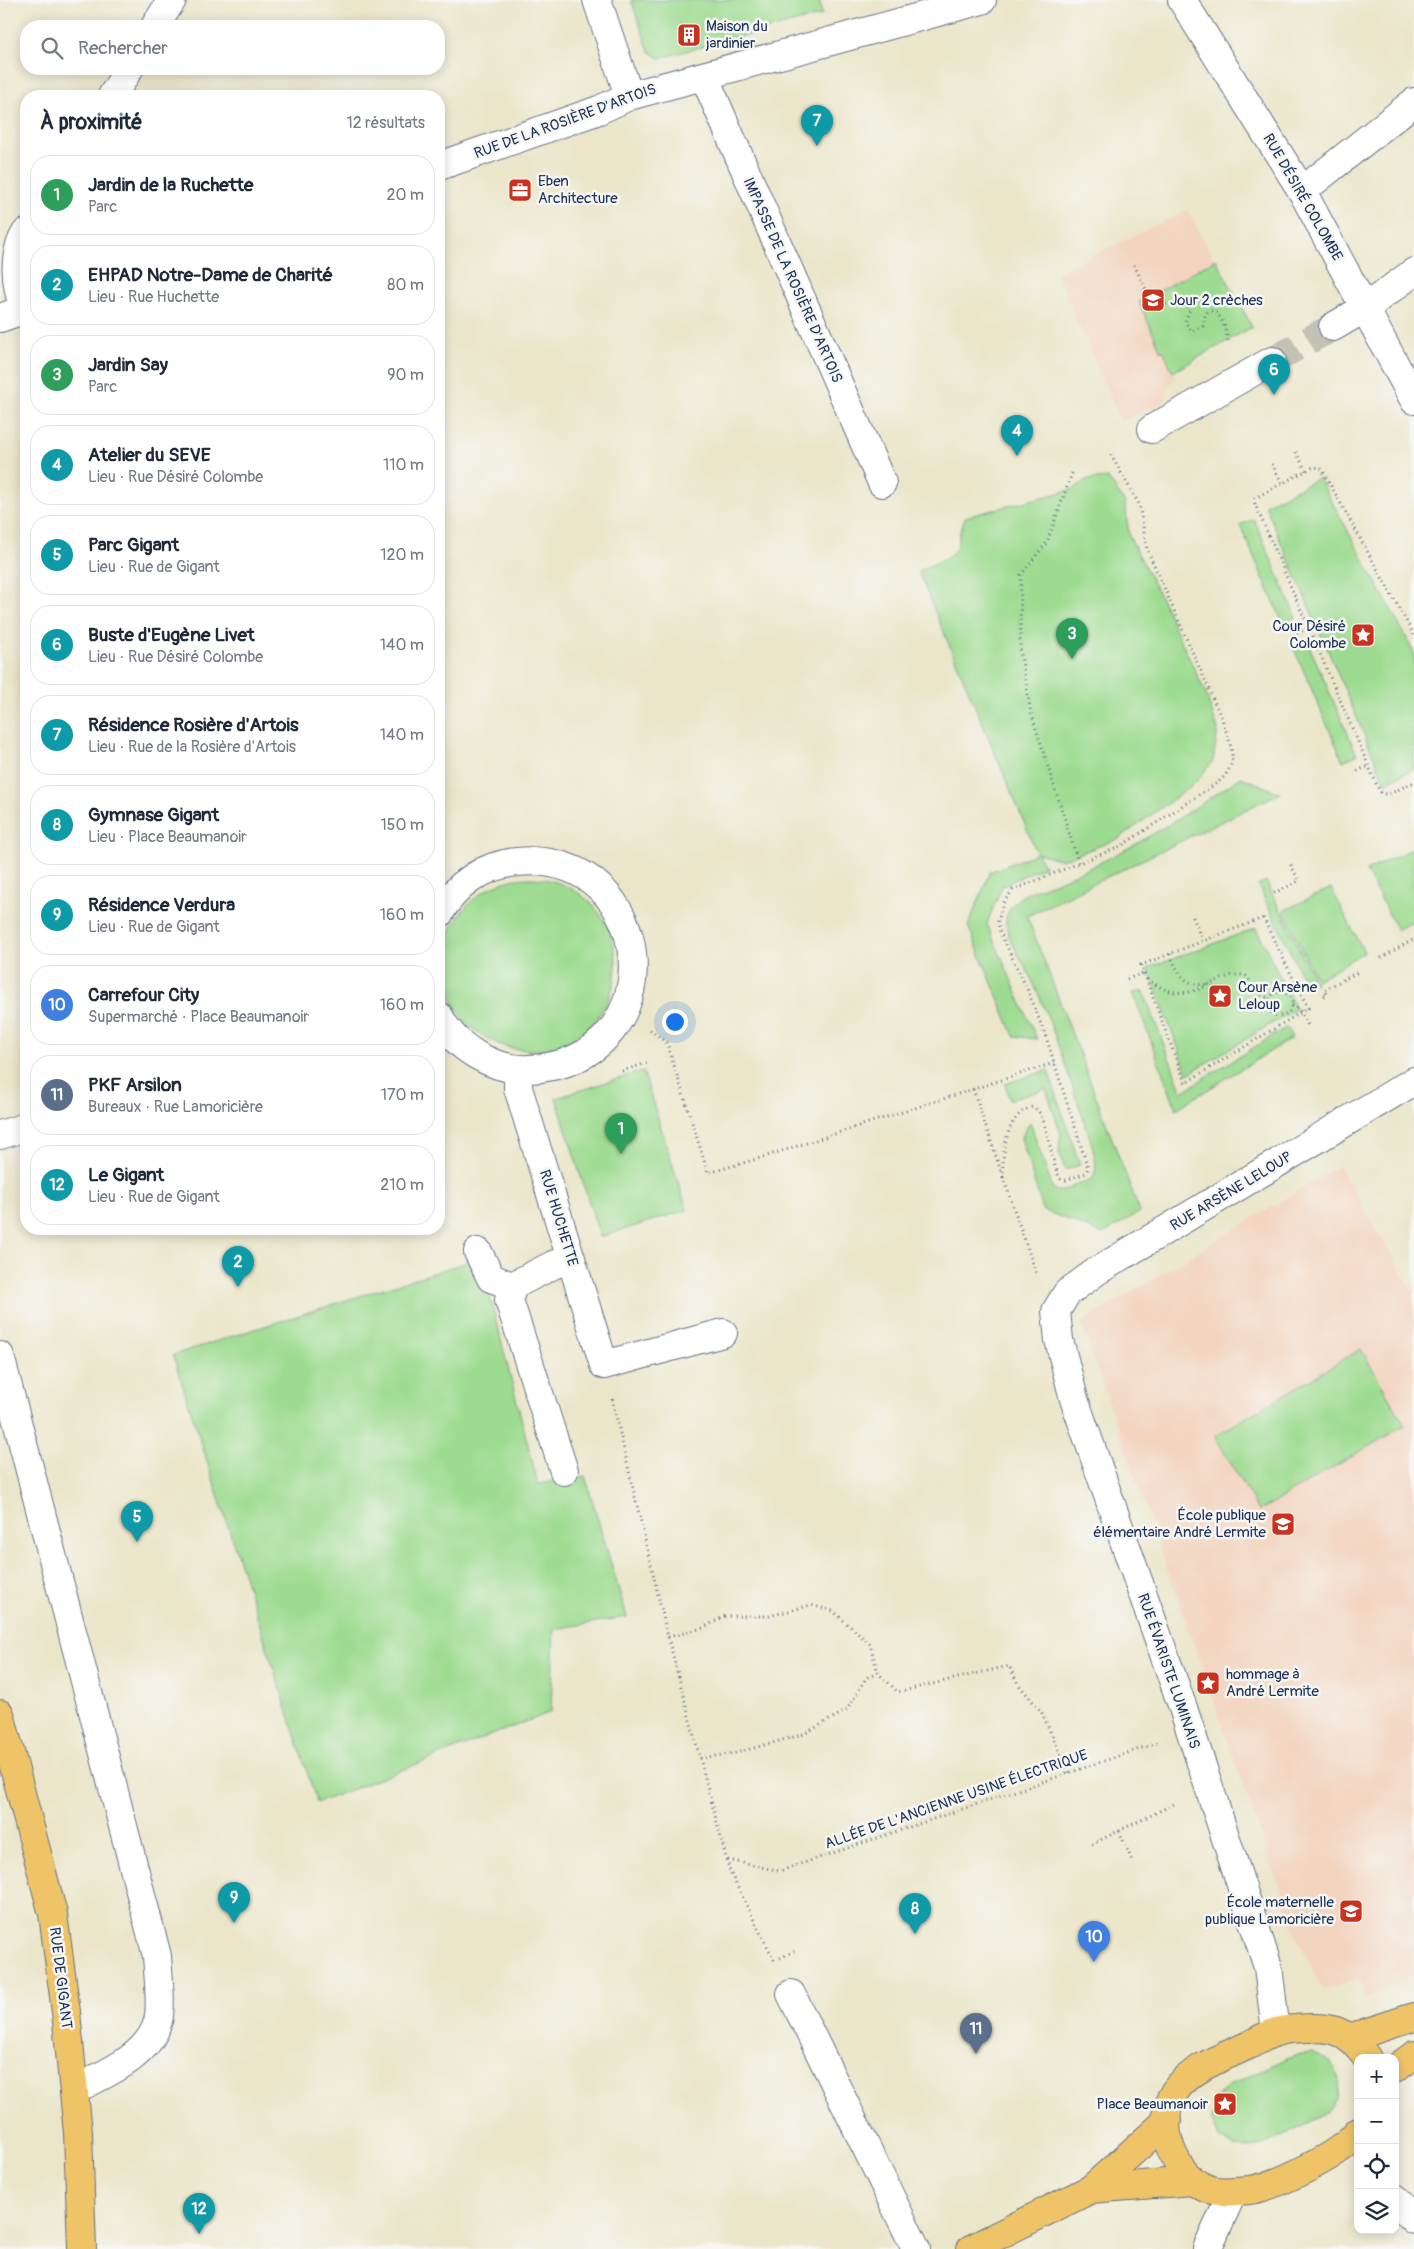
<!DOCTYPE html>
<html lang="fr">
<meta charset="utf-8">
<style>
:root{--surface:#fff;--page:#f6f6f7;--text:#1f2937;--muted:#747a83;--line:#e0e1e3;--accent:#2563eb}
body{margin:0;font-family:Pangolin,sans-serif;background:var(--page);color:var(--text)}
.controls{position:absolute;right:15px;bottom:15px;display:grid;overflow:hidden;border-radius:10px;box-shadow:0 2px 12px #0003}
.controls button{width:45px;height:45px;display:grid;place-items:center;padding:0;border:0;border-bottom:1px solid var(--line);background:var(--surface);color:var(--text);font:25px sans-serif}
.you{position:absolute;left:674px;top:1021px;width:18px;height:18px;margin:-12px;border:4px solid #fff;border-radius:50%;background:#1a73e8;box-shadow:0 0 0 8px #1a73e833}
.badge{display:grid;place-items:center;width:32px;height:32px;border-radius:50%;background:var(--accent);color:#fff;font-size:16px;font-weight:700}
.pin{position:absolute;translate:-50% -41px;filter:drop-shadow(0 1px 2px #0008)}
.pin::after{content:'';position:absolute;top:26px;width:18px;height:15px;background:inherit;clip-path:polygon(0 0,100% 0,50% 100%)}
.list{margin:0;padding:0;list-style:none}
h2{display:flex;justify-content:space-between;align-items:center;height:65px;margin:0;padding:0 20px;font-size:21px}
h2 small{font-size:16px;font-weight:400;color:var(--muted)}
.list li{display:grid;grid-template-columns:32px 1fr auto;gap:15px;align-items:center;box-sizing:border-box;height:80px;margin:0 10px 10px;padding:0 10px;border:1px solid var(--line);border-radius:20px}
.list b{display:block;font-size:19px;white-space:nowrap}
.list p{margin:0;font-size:16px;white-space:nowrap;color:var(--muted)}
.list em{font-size:16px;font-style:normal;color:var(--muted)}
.icon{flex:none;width:28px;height:28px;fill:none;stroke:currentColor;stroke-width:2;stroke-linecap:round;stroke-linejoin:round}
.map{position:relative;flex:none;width:1414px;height:2249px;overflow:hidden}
.search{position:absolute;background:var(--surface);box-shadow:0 2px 12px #0003;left:20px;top:20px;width:425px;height:55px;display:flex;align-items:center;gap:12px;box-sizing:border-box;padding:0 18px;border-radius:20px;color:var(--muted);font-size:19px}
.panel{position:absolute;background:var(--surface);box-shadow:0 2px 12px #0003;left:20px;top:90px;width:425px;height:1145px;border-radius:20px}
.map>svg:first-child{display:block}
</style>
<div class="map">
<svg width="1414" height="2249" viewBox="0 0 1414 2249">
<rect width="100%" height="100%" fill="#f6f6f2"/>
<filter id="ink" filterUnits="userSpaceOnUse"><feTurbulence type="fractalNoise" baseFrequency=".02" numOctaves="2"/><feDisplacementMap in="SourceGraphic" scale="10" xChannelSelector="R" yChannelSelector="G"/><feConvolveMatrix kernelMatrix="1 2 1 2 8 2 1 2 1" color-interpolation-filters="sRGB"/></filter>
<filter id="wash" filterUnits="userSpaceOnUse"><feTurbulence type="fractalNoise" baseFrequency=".0096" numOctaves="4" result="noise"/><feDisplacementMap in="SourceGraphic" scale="20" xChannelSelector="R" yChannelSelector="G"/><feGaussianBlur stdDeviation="1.12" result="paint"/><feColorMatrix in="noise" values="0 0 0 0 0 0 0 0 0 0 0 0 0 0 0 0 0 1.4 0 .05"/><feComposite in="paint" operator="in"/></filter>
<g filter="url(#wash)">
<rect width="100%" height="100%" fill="#ebe6ca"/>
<path fill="#f3d4bf" d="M1187,210l65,117 -79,44 3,7 -8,9 -3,15 -44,19 -65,-148z
M1339,1166l75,127v682l-48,23 -7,-20 -34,12 -7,-7 -23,-51 -214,-609z"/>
<path fill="#9ddb90" stroke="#5c8577" d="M631,0h188l3,15 -162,43 -11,-7z
M1216,259l36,68 -79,45 -10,-22 -2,1 -22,-49z
M1108,478l17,25 4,33 33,64 44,94 12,36 -5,31 -20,24 -75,54 -56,21 -24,-7 6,13 -42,20 -15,37 1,4 49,112 -23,-3 -46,-110 22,-54 47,-19 -119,-282 29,-13 10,-10 2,-13 6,-18 109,-28 12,-9z
M1319,478l95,174v117l-29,14 -120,-278z
M1254,519l42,98 -13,6 -43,-98z
M1308,643l49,112 -14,6 -49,-112z
M1241,777l39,16 -253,123 113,296 -37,22 -60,-24 -22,-72 9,-16 22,65 4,4h6l30,-12c8,-11 1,-29 -2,-41 -19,-54 -35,-109 -59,-160 -7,-15 -27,-43 -25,-58 3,-18 18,-27 34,-32 73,-26 137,-67 201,-111z
M1414,848v72l-17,10 -31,-59z
M444 964a86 86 0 1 1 172 0a86 86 0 1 1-172 0Z
M1266,881l50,102 -9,4 -49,-102z
M1331,888l33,64 -47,28 -34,-69z
M1256,928l40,81 -108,65 -40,-106z
M1143,990l39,102 105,-65 5,11 -116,71 -43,-116z
M1048,1070l32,95 -15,5 -6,-18 2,-18 -15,-45 -36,11 -5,-16z
M643,1071l44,139 -87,27 -44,-139z
M480,1258l58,226 47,-8 42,141 -73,12 -3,83 -234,91 -144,-448z
M1361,1349l44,76 -146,86 -44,-75z
M1312,2053l16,7 11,18 -2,21 -9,12 -10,7 -57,28 -12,3 -14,-1 -16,-10 -8,-20 6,-20 11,-12 66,-31z"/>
</g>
<g filter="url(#ink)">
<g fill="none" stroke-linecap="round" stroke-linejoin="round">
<path stroke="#c1c1b4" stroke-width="28" stroke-dasharray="28 14" stroke-linecap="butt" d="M1272,361l61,-34"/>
<g stroke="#646f84" stroke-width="30">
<path id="minor" d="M597,0l32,96
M1182,0l120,191 112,209
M155,26l17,-26
M704,76l178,407
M112,96l17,-27
M439,166l160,-56 30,-14 353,-96
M1302,191l112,-89
M24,310c-8,-25 -13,-54 2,-77
M0,318l26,-9
M1333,327l32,-19 49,-36
M1152,429l120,-68
M439,914c16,-29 45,-49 78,-52 142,-14 162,200 12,207 -35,2 -74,-21 -90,-53
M518,1070v18l86,277 119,-32
M0,1135l26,-8
M478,1252l13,26 21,8
M0,1356l157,600c1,17 5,50 1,65 -9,36 -54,53 -84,69
M564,1471l-55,-171 3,-14 41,-21 18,-7
M791,1994l125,255
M1276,2032l-8,-65 -85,-259 -109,-309 -15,-59 -3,-29 11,-18 30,-22 317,-190
M1395,2198l19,22
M1207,2249l26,-57"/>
</g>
<g stroke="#646f84" stroke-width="30">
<path id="major" d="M0,1714l53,200 13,98 12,121 4,116
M1349,2038l65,-21
M1395,2069l19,-14
M1358,2132c-16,22 -81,54 -108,58 -13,1 -26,3 -38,0 -38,-9 -59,-67 -37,-99 17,-24 49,-34 74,-46 8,-4 18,-10 27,-13 15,-4 46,-6 60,-1 14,5 23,16 31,27
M1091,2189l101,-8
M971,2249l120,-60 76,-68"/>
</g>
<path stroke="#646f84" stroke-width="3" stroke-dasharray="1 4" stroke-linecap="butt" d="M1134,265l18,37c12,6 21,-2 33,0l5,7 -5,13 7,9 11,-5 2,-11 3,-4h5c12,7 12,21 16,32
M1296,452l10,19
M1272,464l10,19
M1072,473l-25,69 -26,33 -1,74 11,64 48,151
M1297,633l12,-6
M1414,635l-93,-167 -8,-1 -58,31v6l124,286 3,4h7l25,-12
M1357,771l12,-5
M1274,893l25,-12 -9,-18
M1193,917l9,24
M1263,918l45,90 -123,75 -44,-118z
M1170,954c8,20 16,34 40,30
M1381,958l33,-19
M1127,979l17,-6
M1147,979c9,6 18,12 28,13 28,5 47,-23 71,-16l13,18 10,4
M1268 1004a12 12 0 1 1 24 0a12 12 0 1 1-24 0Z
M1324,996l3,-1 -3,-5 34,-18
M1292,1005l6,3 11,19
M650,1030l17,13 41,130 49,-14 297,-96
M622,1071l28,-9
M973,1089l28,82
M1003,1177c-1,-22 2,-62 29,-70 17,4 17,56 29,72l5,1 20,-7 2,-5 -42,-131 -17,-44 -29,-61 -2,-11 2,-7 3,-11 10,-13 108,-44 96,-63c25,-19 13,-39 5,-64l-75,-170 -8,-45 -30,-52
M1003,1177l33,96
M612,1399l56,238 62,235 45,90
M668,1637l35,-9 22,-12h44l42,-11 22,6 37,33 8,29 20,19 111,-26 10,19 22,26 28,62
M700,1758l36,-5 68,-19 43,-24 19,-32 12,-5
M1119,1831l14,32
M1092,1844l84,-41
M728,1860l52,11 377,-128
M780,1958l14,-7"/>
<use href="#minor" stroke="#fff" stroke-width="28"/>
<use href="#major" stroke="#efc469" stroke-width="28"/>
</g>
</g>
<defs>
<g id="building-square" transform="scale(1.25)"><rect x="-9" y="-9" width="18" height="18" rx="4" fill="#c8321e" stroke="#f6f6f2"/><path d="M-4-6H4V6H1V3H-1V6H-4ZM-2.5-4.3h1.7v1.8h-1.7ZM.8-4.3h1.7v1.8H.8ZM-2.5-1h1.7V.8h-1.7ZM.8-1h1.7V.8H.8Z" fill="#fff"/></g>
<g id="office-square" transform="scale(1.25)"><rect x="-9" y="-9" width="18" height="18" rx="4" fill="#c8321e" stroke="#f6f6f2"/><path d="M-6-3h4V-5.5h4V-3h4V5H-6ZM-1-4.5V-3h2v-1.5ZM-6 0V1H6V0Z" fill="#fff"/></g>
<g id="school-square" transform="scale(1.25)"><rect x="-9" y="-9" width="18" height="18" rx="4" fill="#c8321e" stroke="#f6f6f2"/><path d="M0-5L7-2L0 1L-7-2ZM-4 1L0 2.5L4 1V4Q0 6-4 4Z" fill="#fff"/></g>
<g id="sight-square" transform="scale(1.25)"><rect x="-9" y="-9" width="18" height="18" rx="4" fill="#c8321e" stroke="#f6f6f2"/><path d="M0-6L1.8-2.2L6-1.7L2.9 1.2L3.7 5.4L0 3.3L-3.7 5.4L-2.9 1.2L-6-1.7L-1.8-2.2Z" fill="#fff"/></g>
</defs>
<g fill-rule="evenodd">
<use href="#building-square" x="689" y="35"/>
<use href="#office-square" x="520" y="190"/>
<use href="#school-square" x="1153" y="300"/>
<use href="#sight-square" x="1363" y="635"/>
<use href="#sight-square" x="1220" y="996"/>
<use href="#school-square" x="1283" y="1524"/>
<use href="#sight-square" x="1208" y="1683"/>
<use href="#school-square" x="1351" y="1911"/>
<use href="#sight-square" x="1225" y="2104"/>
</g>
<g text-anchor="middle" stroke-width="5" stroke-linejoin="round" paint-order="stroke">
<g font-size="15" fill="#1b2f5e" stroke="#f6f6f2" text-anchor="start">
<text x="706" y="31">Maison du<tspan x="706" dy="17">jardinier</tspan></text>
<text x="538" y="186">Eben<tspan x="538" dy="17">Architecture</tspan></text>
<text x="1170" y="305">Jour 2 crèches</text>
<text x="1346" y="631" text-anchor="end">Cour Désiré<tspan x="1346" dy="17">Colombe</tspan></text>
<text x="1238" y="992">Cour Arsène<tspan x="1238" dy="17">Leloup</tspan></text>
<text x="1266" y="1520" text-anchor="end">École publique<tspan x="1266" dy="17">élémentaire André Lermite</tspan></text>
<text x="1226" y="1679">hommage à<tspan x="1226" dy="17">André Lermite</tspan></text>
<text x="1334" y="1907" text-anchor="end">École maternelle<tspan x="1334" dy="17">publique Lamoricière</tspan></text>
<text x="1208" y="2109" text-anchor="end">Place Beaumanoir</text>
</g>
<g font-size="15" fill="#1b2f5e" stroke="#f6f6f2">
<text transform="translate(565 121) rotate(-20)" y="5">RUE DE LA ROSIÈRE D'ARTOIS</text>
<text transform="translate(1303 197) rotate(60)" y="5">RUE DÉSIRÉ COLOMBE</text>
<text transform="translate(793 280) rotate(66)" y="5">IMPASSE DE LA ROSIÈRE D'ARTOIS</text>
<text transform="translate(1231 1191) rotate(-31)" y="5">RUE ARSÈNE LELOUP</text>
<text transform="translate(559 1218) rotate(73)" y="5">RUE HUCHETTE</text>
<text transform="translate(1169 1671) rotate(71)" y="5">RUE ÉVARISTE LUMINAIS</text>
<text transform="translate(956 1799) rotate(-19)" y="5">ALLÉE DE L'ANCIENNE USINE ÉLECTRIQUE</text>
<text transform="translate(61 1978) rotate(83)" y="5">RUE DE GIGANT</text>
</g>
</g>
</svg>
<div class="controls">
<button>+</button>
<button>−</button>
<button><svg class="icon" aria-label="locate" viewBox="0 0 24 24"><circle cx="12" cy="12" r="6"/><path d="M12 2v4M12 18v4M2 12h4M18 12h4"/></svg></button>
<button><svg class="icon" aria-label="layers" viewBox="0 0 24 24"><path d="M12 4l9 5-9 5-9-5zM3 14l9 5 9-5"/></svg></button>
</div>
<div class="you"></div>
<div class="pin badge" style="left:621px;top:1154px;background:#2e9e5b">1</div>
<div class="pin badge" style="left:238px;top:1287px;background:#0f9aa8">2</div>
<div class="pin badge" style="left:1072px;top:659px;background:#2e9e5b">3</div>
<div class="pin badge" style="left:1017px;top:456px;background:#0f9aa8">4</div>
<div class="pin badge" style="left:137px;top:1542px;background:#0f9aa8">5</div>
<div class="pin badge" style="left:1274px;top:395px;background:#0f9aa8">6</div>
<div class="pin badge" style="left:817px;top:146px;background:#0f9aa8">7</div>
<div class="pin badge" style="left:915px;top:1934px;background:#0f9aa8">8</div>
<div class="pin badge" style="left:234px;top:1923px;background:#0f9aa8">9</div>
<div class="pin badge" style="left:1094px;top:1962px;background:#3f7fe0">10</div>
<div class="pin badge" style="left:976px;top:2054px;background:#5c6f8a">11</div>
<div class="pin badge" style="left:199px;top:2234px;background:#0f9aa8">12</div>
<div class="search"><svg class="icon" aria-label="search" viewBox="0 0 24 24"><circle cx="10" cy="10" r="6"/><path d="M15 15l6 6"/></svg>Rechercher</div>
<section class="panel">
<h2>À proximité<small>12 résultats</small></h2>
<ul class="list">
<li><span class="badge" style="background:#2e9e5b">1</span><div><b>Jardin de la Ruchette</b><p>Parc</p></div><em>20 m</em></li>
<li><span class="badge" style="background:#0f9aa8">2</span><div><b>EHPAD Notre-Dame de Charité</b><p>Lieu · Rue Huchette</p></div><em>80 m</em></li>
<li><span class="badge" style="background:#2e9e5b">3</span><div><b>Jardin Say</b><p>Parc</p></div><em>90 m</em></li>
<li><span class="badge" style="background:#0f9aa8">4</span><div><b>Atelier du SEVE</b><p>Lieu · Rue Désiré Colombe</p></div><em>110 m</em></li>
<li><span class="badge" style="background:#0f9aa8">5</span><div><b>Parc Gigant</b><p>Lieu · Rue de Gigant</p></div><em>120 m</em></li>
<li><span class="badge" style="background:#0f9aa8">6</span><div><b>Buste d'Eugène Livet</b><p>Lieu · Rue Désiré Colombe</p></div><em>140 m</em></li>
<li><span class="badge" style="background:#0f9aa8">7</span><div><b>Résidence Rosière d'Artois</b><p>Lieu · Rue de la Rosière d'Artois</p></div><em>140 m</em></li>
<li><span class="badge" style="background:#0f9aa8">8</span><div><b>Gymnase Gigant</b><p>Lieu · Place Beaumanoir</p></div><em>150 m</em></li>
<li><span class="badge" style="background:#0f9aa8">9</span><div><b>Résidence Verdura</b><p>Lieu · Rue de Gigant</p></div><em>160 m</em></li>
<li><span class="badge" style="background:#3f7fe0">10</span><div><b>Carrefour City</b><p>Supermarché · Place Beaumanoir</p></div><em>160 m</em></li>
<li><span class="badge" style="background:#5c6f8a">11</span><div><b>PKF Arsilon</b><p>Bureaux · Rue Lamoricière</p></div><em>170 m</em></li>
<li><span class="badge" style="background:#0f9aa8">12</span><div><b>Le Gigant</b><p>Lieu · Rue de Gigant</p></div><em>210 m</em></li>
</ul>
</section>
</div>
